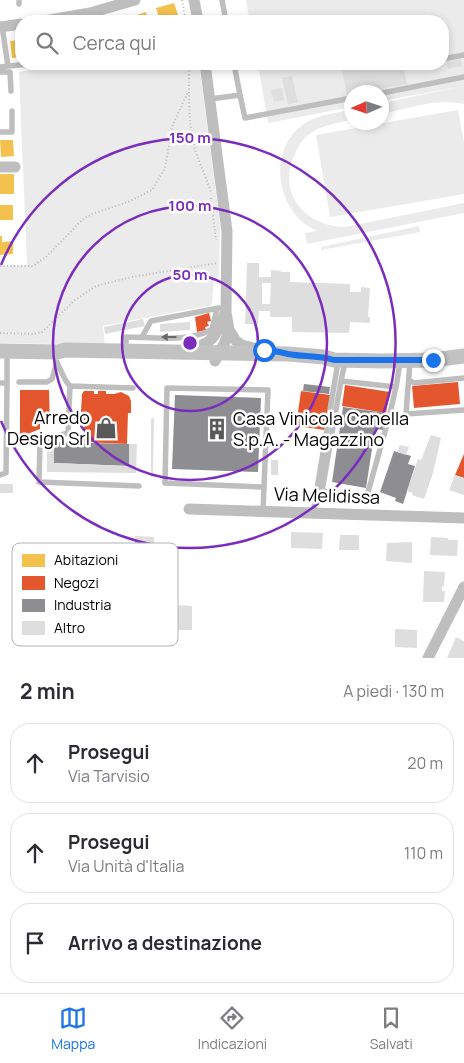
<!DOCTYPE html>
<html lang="it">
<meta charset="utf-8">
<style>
:root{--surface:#fff;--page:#f2f2f3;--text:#2b2b33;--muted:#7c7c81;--line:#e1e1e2;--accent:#1a73e8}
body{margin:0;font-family:Manrope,sans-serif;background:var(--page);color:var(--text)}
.compass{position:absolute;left:344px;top:85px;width:45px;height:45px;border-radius:50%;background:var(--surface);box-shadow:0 2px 8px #0003;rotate:267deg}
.stop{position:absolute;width:15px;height:15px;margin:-11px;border:4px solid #1a73e8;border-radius:50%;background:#fff}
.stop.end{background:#1a73e8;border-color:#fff;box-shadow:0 1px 5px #0008}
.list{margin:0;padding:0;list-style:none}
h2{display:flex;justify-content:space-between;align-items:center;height:65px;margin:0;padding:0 20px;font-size:21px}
h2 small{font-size:16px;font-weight:400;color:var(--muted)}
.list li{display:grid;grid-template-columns:32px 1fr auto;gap:15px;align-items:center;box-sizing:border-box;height:80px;margin:0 10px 10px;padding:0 10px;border:1px solid var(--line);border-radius:20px}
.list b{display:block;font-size:19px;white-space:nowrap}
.list p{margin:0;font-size:16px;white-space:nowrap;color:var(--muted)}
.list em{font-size:16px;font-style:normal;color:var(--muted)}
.icon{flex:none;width:28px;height:28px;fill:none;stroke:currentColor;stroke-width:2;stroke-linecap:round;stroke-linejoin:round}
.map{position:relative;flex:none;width:464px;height:658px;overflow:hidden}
.search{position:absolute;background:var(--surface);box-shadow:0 2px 8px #0003;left:15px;right:15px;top:15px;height:55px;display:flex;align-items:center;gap:12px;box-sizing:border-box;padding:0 18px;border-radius:20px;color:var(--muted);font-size:19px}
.sheet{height:335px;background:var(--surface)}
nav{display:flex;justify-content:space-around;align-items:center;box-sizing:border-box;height:70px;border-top:1px solid var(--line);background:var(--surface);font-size:14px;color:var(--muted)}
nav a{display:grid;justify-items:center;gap:2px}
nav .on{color:var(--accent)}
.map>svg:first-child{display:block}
</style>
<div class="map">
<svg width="464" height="658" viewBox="0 0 464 658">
<rect width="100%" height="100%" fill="#fff"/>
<path fill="#ebebeb" d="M246,0h218v104c-27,-6 -56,4 -82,10v-11l77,-16 -77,14v-9h-30l-1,15 -83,16 -10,-59h185v-43h-193z
M72,64h127l21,160 -1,54h-5l-2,27 -109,21 2,19 -105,-2v-77l27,-1 -8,-193z
M351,110v10c-14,3 -30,5 -43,15 -6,4 -10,12 -13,19 -19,38 10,73 50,73l119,-24v10l-157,31 -2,-11 12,-2c-7,-4 -14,-7 -19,-13 -25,-27 -25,-76 9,-96 13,-8 30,-9 44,-12z
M458,110l6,33v51l-134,23 -14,-82z
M419,226l1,6 -99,18v-3z"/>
<path fill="#f2c14e" d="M174,3l6,18h-20l-4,-13z
M146,12l2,9h-20l-1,-3z
M21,40v17l-9,1 -2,-17z
M0,140h13l1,16 -13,1z
M0,174h14v20h-14z
M0,205h13v15h-13z
M0,236h2v6l11,-1v13l-13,1z"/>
<path fill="#e4572e" d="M209,313l2,8 -4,1 2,4 -4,1 1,3 -9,2 -2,-15z
M458,382l2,22 -46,4 -2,-22z
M345,385l45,7 -4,21 -44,-7z
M20,390h29l1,33 -10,1v5l-20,8z
M84,391h10v3h4v-3h8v3h8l7,-2 8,4 2,5v12h-3l-1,31 -43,-2v-29l-3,-1 1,-18z
M301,391l29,4 -5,35 -29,-4z
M464,454v24l-9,-3z"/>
<path fill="#8d8d92" d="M304,384l26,3 -1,7 -26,-3z
M175,395l86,3 -3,74 -86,-3z
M343,407l43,6 -2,17 -9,-1 -9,59 -34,-6z
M54,442l77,2 -2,22 -75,-3z
M394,451l17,5 -3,8 7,2 -12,38 -8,-3 1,-3 -16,-6z"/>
<path fill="#dedede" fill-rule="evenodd" d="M461,59l1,7 -14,3 -1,-7z
M341,64h62l4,20 -44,8h-11v3l-5,1z
M292,76l6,26 -10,3 -6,-27z
M282,88l2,12 -10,2 -3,-12z
M247,263h12v14h12v-7l10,1v1h9v10l60,2v8h11v-5l9,1 -2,29h2v6l-20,-1 -1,11 -57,-1v-15h-22v-6h-11l-1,13h-13zM262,283h9l-1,21h-8z
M143,319l2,7 -40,8 -1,-7z
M190,322v8l-30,2v-8z
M154,418l-1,48v11h-2v-58z
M431,435l10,3 -8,35 -9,26 -12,-4 1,-2 -6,-2 11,-32 3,1z
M47,441l7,1v21l75,3v-22h8l-1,29 -89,-1z
M400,445l9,2 -3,8 -9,-3z
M271,460h7v15h-7z
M455,475l9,3v17l-15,-5z
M0,484h13v9h-13z
M291,532l32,1 -1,16 -31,-1z
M340,535h19v15h-20z
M135,536l19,1v20h8l-1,16 -32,-1v-7l5,-2z
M431,537l17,1v2h10l-1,16 -27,-1z
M412,542v21l-26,-2 1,-18z
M424,571l21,1 -1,14h-2v5h3l-1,11h-21z
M175,605l17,1v24h-17z
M395,629l22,1v18l-22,-1z
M456,637l8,4v17h-17z"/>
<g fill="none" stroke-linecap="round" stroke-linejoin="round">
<path stroke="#b9b9b9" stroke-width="2" stroke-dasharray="1 2.5" stroke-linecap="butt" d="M182,0l4,21
M189,64c0,26 -1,56 5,81 3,15 13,32 17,48
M211,198l5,42
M0,266h33l13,-9 37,-38 9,-5 36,-12 24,-12 13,-22 8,-44 15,-32
M0,333l33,1 9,-2 33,-32 21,-14 36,-9 85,-14"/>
<path stroke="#bebebe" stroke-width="5.5" d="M19,0v4
M222,0l4,21
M2,26l6,40 23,-2
M443,59l21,-4
M411,66l12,-2
M0,67l8,-1
M0,72h10l1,19
M382,93l82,-16
M240,95l5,23 107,-20
M210,99l30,-4 -6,-31
M0,132h12v-21
M142,337l9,-16 68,-13
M126,350v-13c25,0 65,6 86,-8l5,-20
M410,361l-4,53 58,-4
M345,362l-4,19 55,6 4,-24
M57,363c5,8 6,16 13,23l-2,47 -28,8 -1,41 100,4
M409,380l5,3 50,-5
M341,381l-19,110 45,5 23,-83 6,-26
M19,382h28l5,-3 5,-17
M0,383h7v-30
M70,386l63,2
M0,475l6,-2 1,-90
M263,511l5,-121 -101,-2 -2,95 98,4
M313,513l25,-151"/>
<path stroke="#bebebe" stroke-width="11" d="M194,0l4,21
M44,21l46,-8 45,-13
M0,27l21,-3
M205,64l22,167 -1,81 3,18 7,11 6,4 15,4
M0,167h15
M188,350c24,-6 29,-14 37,-37
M215,361l10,-19 4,-12
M189,509l275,9
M428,658l36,-71"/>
<path stroke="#c2c2c2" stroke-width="15" d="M0,351l57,1 8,-2 223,4 36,3 10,3 49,1 50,-1 31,-4"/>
</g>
<defs><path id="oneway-solid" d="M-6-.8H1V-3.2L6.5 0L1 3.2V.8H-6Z" transform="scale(1.25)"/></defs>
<use fill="#686868" href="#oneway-solid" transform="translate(169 337) rotate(180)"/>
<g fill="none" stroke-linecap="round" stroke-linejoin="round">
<path stroke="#1a73e8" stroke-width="6" d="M264,350c8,0 16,2 24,4 15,3 30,1 46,6h99"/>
</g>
<g fill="none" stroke="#7b2cbf" stroke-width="2.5">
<circle cx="190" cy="343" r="68"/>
<circle cx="190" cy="343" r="137"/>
<path d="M1 265A205 205 0 1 1 1 421"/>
</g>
<defs>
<g id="shop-bare" transform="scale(1.725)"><path d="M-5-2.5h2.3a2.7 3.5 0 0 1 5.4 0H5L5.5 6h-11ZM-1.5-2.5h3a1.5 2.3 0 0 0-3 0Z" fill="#595959" stroke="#fff" stroke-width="2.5" paint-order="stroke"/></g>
<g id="building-bare" transform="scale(1.725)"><path d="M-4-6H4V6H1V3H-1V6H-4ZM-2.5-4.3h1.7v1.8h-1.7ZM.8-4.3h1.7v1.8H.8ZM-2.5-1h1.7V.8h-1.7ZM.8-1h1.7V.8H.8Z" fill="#595959" stroke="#fff" stroke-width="2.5" paint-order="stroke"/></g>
</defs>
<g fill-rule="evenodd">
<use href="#shop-bare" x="106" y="428"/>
<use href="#building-bare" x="217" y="429"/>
</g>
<g text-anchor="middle" stroke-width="5" stroke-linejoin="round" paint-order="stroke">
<g font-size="18" fill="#000" stroke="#fff" text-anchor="end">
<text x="90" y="424">Arredo<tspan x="90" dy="21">Design Srl</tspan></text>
<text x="233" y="425" text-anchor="start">Casa Vinicola Canella<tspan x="233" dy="21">S.p.A. - Magazzino</tspan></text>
</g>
<g font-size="18" fill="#000" stroke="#fff">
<text transform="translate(327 496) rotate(2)" y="6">Via Melidissa</text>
</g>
</g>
<rect x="12" y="543" width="166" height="103" rx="8" fill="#fff" stroke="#b2b2b2" stroke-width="1"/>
<rect x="22" y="554" width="23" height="13" fill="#f2c14e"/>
<rect x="22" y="576" width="23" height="14" fill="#e4572e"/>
<rect x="22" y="599" width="23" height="13" fill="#8d8d92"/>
<rect x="22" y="621" width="23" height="14" fill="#dedede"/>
<g font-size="14" fill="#000">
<text x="54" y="565">Abitazioni</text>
<text x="54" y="588">Negozi</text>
<text x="54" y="610">Industria</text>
<text x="54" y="633">Altro</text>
</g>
<circle cx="190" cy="343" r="8" fill="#7b2cbf" stroke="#fff" stroke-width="2.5"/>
<g font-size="15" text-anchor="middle" font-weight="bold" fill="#7b2cbf" stroke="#fff" stroke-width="5" stroke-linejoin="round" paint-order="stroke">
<text x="190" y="143">150 m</text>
<text x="190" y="211">100 m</text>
<text x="190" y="280">50 m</text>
</g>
</svg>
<svg class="compass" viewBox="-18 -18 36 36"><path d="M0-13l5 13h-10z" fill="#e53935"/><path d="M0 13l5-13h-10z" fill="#7c7c81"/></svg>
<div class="stop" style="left:264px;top:350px"></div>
<div class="stop end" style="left:433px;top:360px"></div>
<div class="search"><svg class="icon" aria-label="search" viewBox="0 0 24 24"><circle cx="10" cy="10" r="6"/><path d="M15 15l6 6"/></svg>Cerca qui</div>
</div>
<section class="sheet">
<h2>2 min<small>A piedi · 130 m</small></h2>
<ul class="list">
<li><svg class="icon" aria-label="ahead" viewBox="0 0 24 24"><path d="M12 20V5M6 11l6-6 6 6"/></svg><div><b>Prosegui</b><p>Via Tarvisio</p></div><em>20 m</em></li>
<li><svg class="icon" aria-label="ahead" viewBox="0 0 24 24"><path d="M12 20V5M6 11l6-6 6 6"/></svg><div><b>Prosegui</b><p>Via Unità d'Italia</p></div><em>110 m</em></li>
<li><svg class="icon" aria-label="arrive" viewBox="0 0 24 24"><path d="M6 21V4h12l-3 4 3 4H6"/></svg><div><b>Arrivo a destinazione</b></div></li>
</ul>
</section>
<nav>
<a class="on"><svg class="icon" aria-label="map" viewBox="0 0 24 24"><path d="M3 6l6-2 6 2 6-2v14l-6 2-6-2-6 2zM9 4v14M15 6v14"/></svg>Mappa</a>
<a><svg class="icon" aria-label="directions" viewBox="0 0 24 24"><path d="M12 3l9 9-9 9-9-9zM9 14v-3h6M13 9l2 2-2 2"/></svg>Indicazioni</a>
<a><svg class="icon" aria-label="saved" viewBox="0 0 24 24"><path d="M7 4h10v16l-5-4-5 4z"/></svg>Salvati</a>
</nav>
